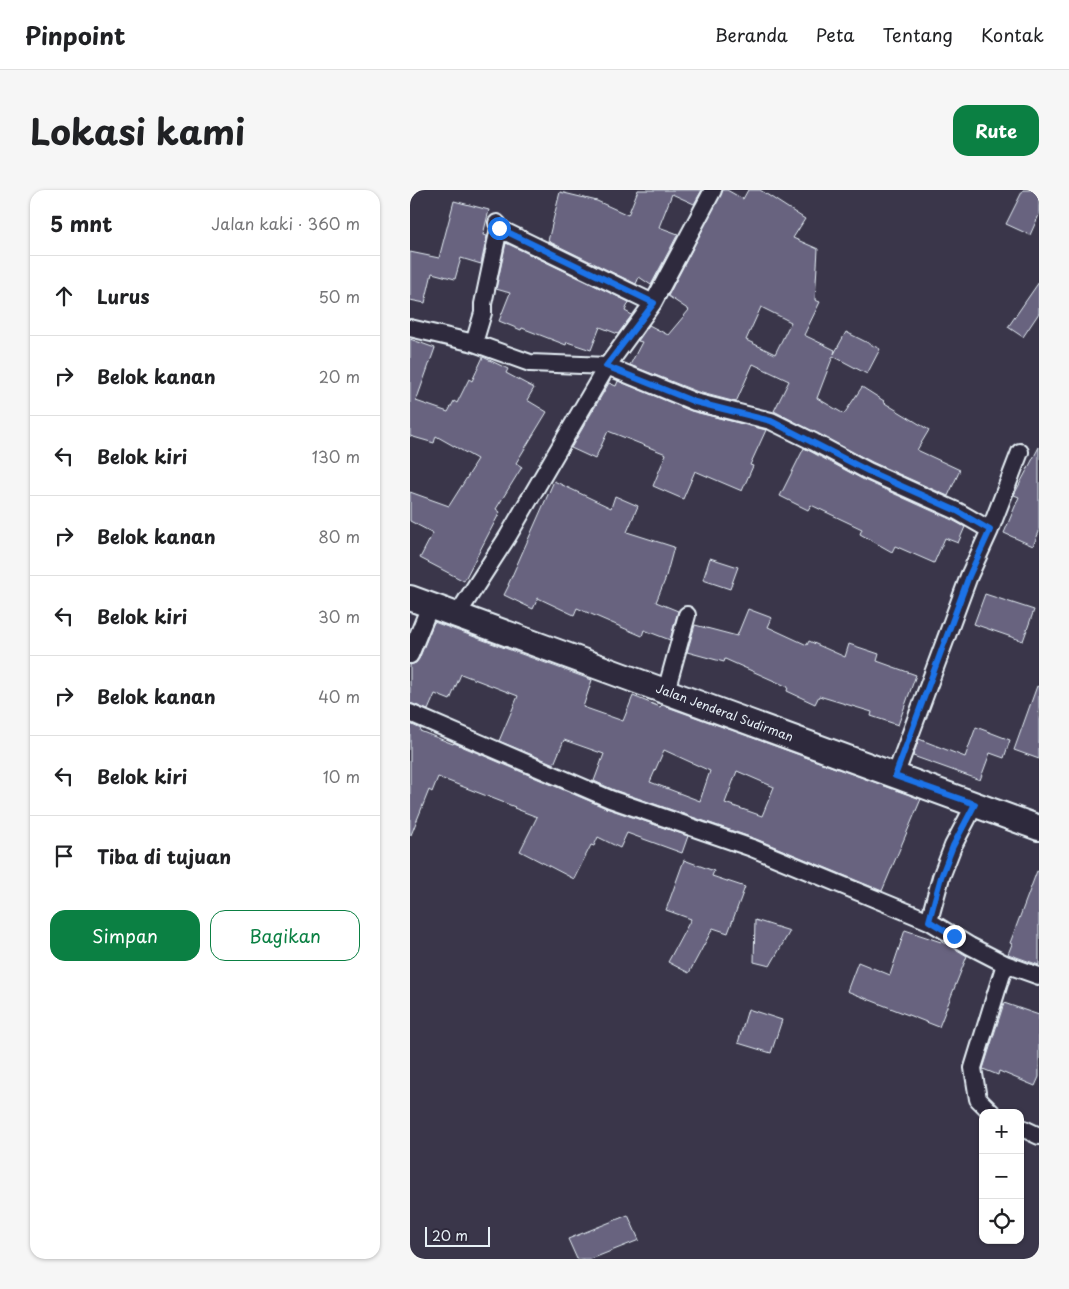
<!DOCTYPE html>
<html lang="id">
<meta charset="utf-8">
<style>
:root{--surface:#fff;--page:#f6f6f6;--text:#202124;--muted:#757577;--line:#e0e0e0;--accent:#0b8043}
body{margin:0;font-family:"Playpen Sans",sans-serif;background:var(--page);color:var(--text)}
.controls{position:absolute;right:15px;bottom:15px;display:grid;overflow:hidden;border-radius:10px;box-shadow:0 1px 4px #0004}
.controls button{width:45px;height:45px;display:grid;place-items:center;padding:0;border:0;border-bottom:1px solid var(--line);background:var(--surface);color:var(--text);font:25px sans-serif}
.scale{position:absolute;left:15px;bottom:12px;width:65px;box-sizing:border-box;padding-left:5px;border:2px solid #e8f1f8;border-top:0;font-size:14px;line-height:18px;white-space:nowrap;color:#e8f1f8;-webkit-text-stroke:4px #2f2a3d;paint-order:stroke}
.stop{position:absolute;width:15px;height:15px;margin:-11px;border:4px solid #1a73e8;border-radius:50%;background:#fff}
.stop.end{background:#1a73e8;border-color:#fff;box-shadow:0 1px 5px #0008}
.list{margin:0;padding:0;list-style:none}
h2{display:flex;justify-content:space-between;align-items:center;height:65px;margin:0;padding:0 20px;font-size:21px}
h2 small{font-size:16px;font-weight:400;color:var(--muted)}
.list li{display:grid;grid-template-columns:32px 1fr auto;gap:15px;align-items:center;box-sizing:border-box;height:80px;padding:0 20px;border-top:1px solid var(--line)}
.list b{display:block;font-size:19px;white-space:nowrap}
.list em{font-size:16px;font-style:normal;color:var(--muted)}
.actions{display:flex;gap:10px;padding:15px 20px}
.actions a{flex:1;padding:11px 0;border:1px solid var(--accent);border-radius:15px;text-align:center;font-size:18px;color:var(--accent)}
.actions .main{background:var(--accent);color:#fff}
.icon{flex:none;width:28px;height:28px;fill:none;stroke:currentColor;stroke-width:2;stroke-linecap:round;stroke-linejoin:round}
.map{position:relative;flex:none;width:629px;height:1069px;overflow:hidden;border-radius:15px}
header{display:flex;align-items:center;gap:30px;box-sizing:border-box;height:70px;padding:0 25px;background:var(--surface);border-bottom:1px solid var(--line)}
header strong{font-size:24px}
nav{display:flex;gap:28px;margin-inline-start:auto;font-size:18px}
.intro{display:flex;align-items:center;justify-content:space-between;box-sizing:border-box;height:120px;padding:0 30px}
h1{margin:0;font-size:35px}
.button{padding:12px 22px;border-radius:15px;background:var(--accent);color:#fff;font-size:18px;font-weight:700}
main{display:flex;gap:30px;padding:0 30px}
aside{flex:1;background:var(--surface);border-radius:15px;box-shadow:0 1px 4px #0004}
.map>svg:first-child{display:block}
</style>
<header>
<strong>Pinpoint</strong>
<nav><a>Beranda</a><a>Peta</a><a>Tentang</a><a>Kontak</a></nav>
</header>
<div class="intro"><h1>Lokasi kami</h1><a class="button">Rute</a></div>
<main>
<aside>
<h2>5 mnt<small>Jalan kaki · 360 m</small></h2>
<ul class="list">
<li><svg class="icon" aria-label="ahead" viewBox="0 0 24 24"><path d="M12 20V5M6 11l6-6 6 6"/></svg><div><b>Lurus</b></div><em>50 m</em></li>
<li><svg class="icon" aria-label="right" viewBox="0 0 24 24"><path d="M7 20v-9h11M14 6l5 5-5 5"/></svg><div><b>Belok kanan</b></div><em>20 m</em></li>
<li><svg class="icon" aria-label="left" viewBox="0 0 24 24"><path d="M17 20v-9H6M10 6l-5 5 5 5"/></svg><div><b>Belok kiri</b></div><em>130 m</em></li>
<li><svg class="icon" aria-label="right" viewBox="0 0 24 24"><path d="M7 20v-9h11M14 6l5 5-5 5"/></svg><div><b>Belok kanan</b></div><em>80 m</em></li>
<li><svg class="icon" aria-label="left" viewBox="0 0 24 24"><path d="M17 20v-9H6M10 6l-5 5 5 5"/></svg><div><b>Belok kiri</b></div><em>30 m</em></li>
<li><svg class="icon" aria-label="right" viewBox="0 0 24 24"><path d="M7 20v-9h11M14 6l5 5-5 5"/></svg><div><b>Belok kanan</b></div><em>40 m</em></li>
<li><svg class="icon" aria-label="left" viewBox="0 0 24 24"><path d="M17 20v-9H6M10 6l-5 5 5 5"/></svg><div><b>Belok kiri</b></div><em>10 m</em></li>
<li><svg class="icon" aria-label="arrive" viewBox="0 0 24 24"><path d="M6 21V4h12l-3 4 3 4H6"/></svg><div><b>Tiba di tujuan</b></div></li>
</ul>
<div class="actions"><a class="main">Simpan</a><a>Bagikan</a></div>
</aside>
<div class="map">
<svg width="629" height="1069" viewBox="0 0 629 1069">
<rect width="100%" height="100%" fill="#3a364a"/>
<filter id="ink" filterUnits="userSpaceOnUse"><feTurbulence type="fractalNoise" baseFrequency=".02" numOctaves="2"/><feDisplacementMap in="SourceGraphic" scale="10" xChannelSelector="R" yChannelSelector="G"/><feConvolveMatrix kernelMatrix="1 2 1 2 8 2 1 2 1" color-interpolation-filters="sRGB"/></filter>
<g filter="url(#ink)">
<path fill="#67647f" stroke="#e8f1f8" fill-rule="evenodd" d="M228,0h64l-8,14 -22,-10 -13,33 19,7 -27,51 -12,-8 -3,7 -88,-43 12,-49 37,9 31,14z
M313,0h4l16,9 5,-9h12l45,29 -12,19 25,11 -3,51 5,2 -16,33 31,15 -1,4 12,-22 34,17 -13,25 -34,-18 -16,42 27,16 18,-27 22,14 -1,1 46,28 -12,20 43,20 -12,26 -76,-34 -98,-51 15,-30 -36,-17 -17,38 -38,-10 -68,-27 12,-23 -4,-1 11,-16 19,10 21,-25 -21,-14zM351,117l30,15 -16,32 -29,-14z
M613,0h16v25l-9,20 -24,-11z
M44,11l35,9 -6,25 4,1 -6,28 -20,-6 -6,21 -23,-6 -7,30 -15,-3v-48l29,6z
M96,53l123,59 -4,9 7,4 -14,19 -18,-7 -9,23 -24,-8 -1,3 -44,-17 -1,2 -22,-9 11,-28 -14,-4z
M629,92v31l-16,24 -15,-10z
M0,149l25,9 -19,53 32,11 6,-11 3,2 12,-24 3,2 11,-24 25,12 -2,4 28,15 -7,12 20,12 -31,51 6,4 -26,42 4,3 -36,69 -44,-23 13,-25 -23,-12v-29l39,14 24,-38 -1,-1 5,-8 -41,-23 -2,7 -24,-7z
M208,191l73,30 75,19 -16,35 3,1 -11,25 -47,-20 -12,28 -30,-13 13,-32 -58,-23 -13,28 -24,-11 38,-65 7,3z
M629,257v85l-6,14 -29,-13 15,-36 -5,-2 3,-6z
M394,258l60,32 88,40 13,7 -7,16 -13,-5 -11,25 -39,-17 -3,6 -32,-18 2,-5 -51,-24 -3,5 -28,-14z
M144,291l57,27 4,-12 23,10 -11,26 47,15 -9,33 -9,22 22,9 -8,29 -26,-10 -2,6 -65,-28 -3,7 -36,-17 -5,11 -29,-14 5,-10h-1z
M300,368l28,9 -8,22 -27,-9z
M575,404l49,16 -11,31 -49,-17z
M338,419l24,9 -4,9 39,18 2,-4 36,16 4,-13 30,10 -2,7 39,14 -18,50 -27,-9 1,-4 -53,-16 -4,8 -28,-13 1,-4 -63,-28 -1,3 -37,-10 8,-27 42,11z
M24,432l158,58 -9,27 40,14 10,-25 27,11 2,-2 259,94 -39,92 -126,-52 -142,-49 -20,-9 10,-27 -40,-14 -10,24 -55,-23 19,-45 -57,-22 -11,26 -15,-6 -7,16 -18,-7v-38l6,-2 3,-4zM254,560l46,21 -10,30 -50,-19zM327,581l37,16 -12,29 -37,-13z
M627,496l2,1v72l-25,-9z
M0,534l11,5 -1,2 33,13 1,-1 152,65 82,28 -6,17 -55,-20 -7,15 -22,-11 -4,9 -3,-1 -17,34 -54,-28 17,-34 -23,-9 1,-1 -77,-30 -6,15 -3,-2 -18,45h-1z
M566,537l34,13 -6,18 -14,-5 -10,27 -67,-24 6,-17 46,18z
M274,670l30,11 -2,5 33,11 -17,46 -15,-5 -24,45 -21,-11 23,-43 -25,-9z
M627,681l2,1v93l-31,-11 4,-10 -2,-1z
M345,730l35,11 -20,35 -16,-4z
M495,740l42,14 20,12 -28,71 -92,-36 11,-29 32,13z
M594,813l35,12v62l-4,9 -36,-15 -1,4 -15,-6z
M338,819l34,11 -11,33 -33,-10z
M218,1025l11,25 -48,19h-14l-9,-20z"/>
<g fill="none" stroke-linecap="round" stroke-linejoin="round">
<g stroke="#e8f1f8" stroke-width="20">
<path id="street" d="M87,33l5,7 151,73
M0,138l64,15 56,20 77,3 88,36 76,19 43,21 54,29 89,40 33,19 -21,46 -74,200
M64,153l9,-30v-9l16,-76
M580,340l30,-78
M47,425l51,-79 99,-170 46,-63 60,-113
M0,465l20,-49
M256,501l21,-76
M0,523l200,86 142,49 177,73 41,25 35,18 34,12
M519,731l12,-44 12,-31 22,-42
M582,923l-14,-14 -5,-31 32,-104
M610,937l19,9"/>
</g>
<g stroke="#e8f1f8" stroke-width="28">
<g id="secondary">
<path id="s1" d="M0,408l629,230"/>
</g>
</g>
<use href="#street" stroke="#2f2a3d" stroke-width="16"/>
<use href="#secondary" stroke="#2f2a3d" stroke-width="24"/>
</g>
</g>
<g fill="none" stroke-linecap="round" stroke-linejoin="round" filter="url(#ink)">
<path stroke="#1a73e8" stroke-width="6" d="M89,38l155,75 -48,63 89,36 76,19 97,50 89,40 33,19 -21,46 -74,200 80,28 -22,42 -12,31 -12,44 25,15"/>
</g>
<g text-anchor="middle" stroke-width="4" stroke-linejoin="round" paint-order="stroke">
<g font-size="12" fill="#e8f1f8" stroke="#2f2a3d">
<text dy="4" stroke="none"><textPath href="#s1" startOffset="335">Jalan Jenderal Sudirman</textPath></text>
</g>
</g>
</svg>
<div class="controls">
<button>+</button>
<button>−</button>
<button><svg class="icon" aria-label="locate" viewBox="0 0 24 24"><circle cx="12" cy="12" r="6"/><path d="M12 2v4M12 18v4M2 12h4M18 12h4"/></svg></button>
</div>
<div class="scale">20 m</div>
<div class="stop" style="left:89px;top:38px"></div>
<div class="stop end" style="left:544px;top:746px"></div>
</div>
</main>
